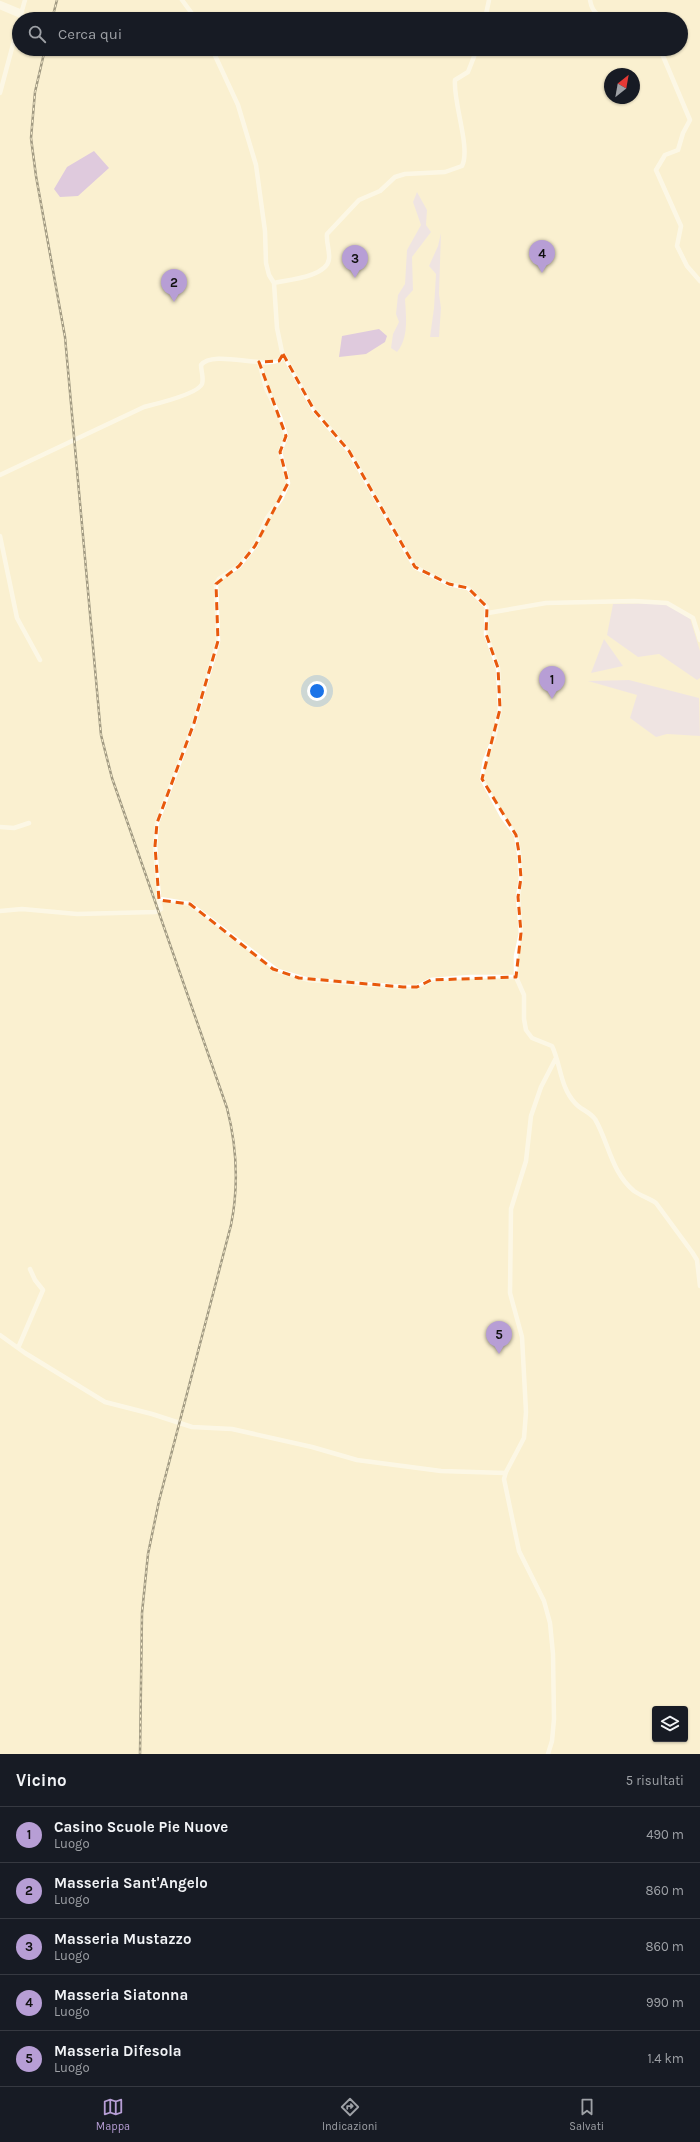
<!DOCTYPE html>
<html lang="it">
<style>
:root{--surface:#171b24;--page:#242831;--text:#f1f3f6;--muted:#9ea1a6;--line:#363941;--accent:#b79ed5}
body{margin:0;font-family:Karla,sans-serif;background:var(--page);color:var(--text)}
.controls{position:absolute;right:12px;bottom:12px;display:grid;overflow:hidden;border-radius:4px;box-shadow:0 1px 3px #0004}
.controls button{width:36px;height:36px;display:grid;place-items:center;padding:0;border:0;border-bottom:1px solid var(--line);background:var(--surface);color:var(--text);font:20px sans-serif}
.compass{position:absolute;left:604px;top:68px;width:36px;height:36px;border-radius:50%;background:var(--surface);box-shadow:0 1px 3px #0004;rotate:31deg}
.you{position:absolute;left:317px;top:691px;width:14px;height:14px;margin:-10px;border:3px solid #fff;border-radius:50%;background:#1a73e8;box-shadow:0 0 0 6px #1a73e833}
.badge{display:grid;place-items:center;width:26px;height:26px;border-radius:50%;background:var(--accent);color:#111;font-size:13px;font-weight:700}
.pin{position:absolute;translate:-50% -33px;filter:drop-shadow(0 1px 2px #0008)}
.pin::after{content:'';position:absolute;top:21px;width:14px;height:12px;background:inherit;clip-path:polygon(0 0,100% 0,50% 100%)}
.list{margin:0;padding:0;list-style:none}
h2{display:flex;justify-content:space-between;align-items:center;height:52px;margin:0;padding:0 16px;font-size:17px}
h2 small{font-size:13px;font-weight:400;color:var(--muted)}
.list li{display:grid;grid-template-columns:26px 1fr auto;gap:12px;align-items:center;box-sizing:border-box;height:56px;padding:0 16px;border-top:1px solid var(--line)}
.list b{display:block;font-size:15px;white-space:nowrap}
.list p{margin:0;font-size:13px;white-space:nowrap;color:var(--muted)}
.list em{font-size:13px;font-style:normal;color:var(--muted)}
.icon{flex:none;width:22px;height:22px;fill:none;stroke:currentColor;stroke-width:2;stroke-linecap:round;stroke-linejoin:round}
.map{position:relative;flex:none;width:700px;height:1754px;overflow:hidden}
.search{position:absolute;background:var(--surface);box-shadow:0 1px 3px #0004;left:12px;right:12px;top:12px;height:44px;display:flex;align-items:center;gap:10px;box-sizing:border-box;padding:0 14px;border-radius:22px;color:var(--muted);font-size:15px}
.sheet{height:332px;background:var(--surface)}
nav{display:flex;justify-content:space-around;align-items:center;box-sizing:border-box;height:56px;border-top:1px solid var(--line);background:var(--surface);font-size:11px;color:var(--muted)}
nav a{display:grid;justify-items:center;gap:2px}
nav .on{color:var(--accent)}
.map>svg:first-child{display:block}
</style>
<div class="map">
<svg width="700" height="1754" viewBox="0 0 700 1754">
<rect width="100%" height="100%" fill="#faf0d0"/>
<path fill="#e3d6f8" d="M417,192l10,18 -1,15 5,7 -19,25 1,33 -8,9c1,17 4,39 -8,53l-6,-4 2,-14 6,-12 -3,-8 2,-19 7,-11 2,-34 14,-25 -8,-23z
M441,233l-2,61 2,14 -2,29h-9l4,-29 2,-34 -7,-8 9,-20z
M665,603l25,15 10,33v27l-3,2 -38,-26 -21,3 -31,-22 6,-31z
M604,639l19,27 -32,7z
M629,680l70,18 1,38 -33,-2 -11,3 -26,-19 7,-23 -49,-14z"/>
<path fill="#be9bee" d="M94,151l15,17 -31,28 -18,1 -6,-8 13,-22z
M379,329l8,7 -2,6 -19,12 -27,3 3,-21z"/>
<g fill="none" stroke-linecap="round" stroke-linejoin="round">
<path stroke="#fff" stroke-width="4.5" d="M182,0l14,19
M590,0c3,19 15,17 31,19
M0,3l22,9
M0,7l21,9
M21,14l4,-14
M485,19l4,-19
M212,49l26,56 18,60 9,66 1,32 3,12 5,8 3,45 5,24 32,58 35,41 66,116 34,17 19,4 19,19 -1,27 12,34 2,41 -6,29 -9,22 -3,19 20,37 14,19 3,18 2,25 -3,19 3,36 -5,23v21l8,18v24l2,11 6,8 20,8c9,19 8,41 23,57 6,7 14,8 20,16 14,24 16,53 39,72 7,5 15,7 22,12l36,49 5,8 3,26
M660,49l30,71 -7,13 -5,17 -13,5 -9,15 25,56 -4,20 10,20 13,15
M0,93l19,-71
M274,283c13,-3 53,-6 55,-24 1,-8 -3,-17 -2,-25l32,-34 21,-9 15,-14 10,-3 40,-2 17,-6c9,-18 -9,-63 -7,-86l13,-8 9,-23
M0,475l144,-68c12,-3 54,-13 58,-23 2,-6 -1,-13 -1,-19 12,-15 60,3 79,-5l3,-6
M0,536l17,82 23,42
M488,613l58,-10 88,-2 33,2 26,15 7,22
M0,827l14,1 15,-5
M159,900l-4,-54 2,-23 37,-100 24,-82 -2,-57 3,-5 20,-13 16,-20 12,-28 14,-19 7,-16 -8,-31 6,-16 -6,-19 -14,-29 -7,-26
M0,911l22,-2 55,5 78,-2 6,-3 -2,-8 1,-2 30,5 88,67 31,9 94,7h14l14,-7 39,-3h46
M0,1335l25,18 80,49 47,12 40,13 40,2 80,18 45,13 84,11 64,2
M18,1348l25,-58 -8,-10 -5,-11
M548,1754l4,-13 2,-22 -1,-65 -3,-31 -6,-22 -25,-50 -15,-72 2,-7 18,-34 2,-26 -4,-75 -12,-44 1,-84 15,-48 5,-45 10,-29 15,-29"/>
<g stroke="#363125" stroke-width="2.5">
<path id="rail" d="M52,19l5,-19
M45,49l-10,43 -4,46 5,38 29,161 36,398 11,43 115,330c10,39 12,77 4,117l-72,276 -11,53 -6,59 -2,141"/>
</g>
<use href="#rail" stroke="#faf0d0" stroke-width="1" stroke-dasharray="3" stroke-linecap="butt"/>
</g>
<path d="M0 0H700V1754H0ZM283,354l31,56 35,41 66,116 34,17 19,4 19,19 -1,27 12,34 2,41 -18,70 34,56 3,18 2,25 -3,19 3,36 -5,44 -85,3 -14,7h-14l-104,-9 -26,-9 -83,-65 -31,-4 -4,-54 2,-23 37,-100 24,-82 -2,-57 23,-18 16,-20 33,-63 -8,-31 6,-16 -27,-74 20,-1z" fill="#faf0d0" fill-opacity=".55" fill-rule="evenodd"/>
<path fill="none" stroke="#e8590c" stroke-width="3" stroke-dasharray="8 5" stroke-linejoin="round" d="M283,354l31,56 35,41 66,116 34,17 19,4 19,19 -1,27 12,34 2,41 -18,70 34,56 3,18 2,25 -3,19 3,36 -5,44 -85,3 -14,7h-14l-104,-9 -26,-9 -83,-65 -31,-4 -4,-54 2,-23 37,-100 24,-82 -2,-57 23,-18 16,-20 33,-63 -8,-31 6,-16 -27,-74 20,-1z"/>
</svg>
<div class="controls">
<button><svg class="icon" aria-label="layers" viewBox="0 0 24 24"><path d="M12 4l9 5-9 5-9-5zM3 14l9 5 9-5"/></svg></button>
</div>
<svg class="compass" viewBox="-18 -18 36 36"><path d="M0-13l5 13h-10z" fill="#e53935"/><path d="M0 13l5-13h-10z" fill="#9ea1a6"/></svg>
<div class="you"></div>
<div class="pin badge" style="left:552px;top:699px">1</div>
<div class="pin badge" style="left:174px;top:302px">2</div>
<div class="pin badge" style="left:355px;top:278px">3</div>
<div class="pin badge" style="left:542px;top:273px">4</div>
<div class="pin badge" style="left:499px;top:1354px">5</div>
<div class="search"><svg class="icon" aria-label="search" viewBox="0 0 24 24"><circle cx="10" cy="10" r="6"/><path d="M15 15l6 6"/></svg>Cerca qui</div>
</div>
<section class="sheet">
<h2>Vicino<small>5 risultati</small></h2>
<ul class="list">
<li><span class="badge">1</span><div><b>Casino Scuole Pie Nuove</b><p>Luogo</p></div><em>490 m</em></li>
<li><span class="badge">2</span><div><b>Masseria Sant'Angelo</b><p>Luogo</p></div><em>860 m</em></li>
<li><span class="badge">3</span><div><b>Masseria Mustazzo</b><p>Luogo</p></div><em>860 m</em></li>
<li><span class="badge">4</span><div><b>Masseria Siatonna</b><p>Luogo</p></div><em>990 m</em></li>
<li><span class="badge">5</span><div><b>Masseria Difesola</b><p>Luogo</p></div><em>1.4 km</em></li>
</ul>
</section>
<nav>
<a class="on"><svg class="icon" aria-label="map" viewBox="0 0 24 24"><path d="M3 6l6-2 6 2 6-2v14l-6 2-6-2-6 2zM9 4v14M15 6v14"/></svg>Mappa</a>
<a><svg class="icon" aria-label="directions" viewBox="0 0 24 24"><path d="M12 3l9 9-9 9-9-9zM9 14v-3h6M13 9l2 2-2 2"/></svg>Indicazioni</a>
<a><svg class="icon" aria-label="saved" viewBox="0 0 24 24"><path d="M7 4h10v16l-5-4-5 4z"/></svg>Salvati</a>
</nav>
